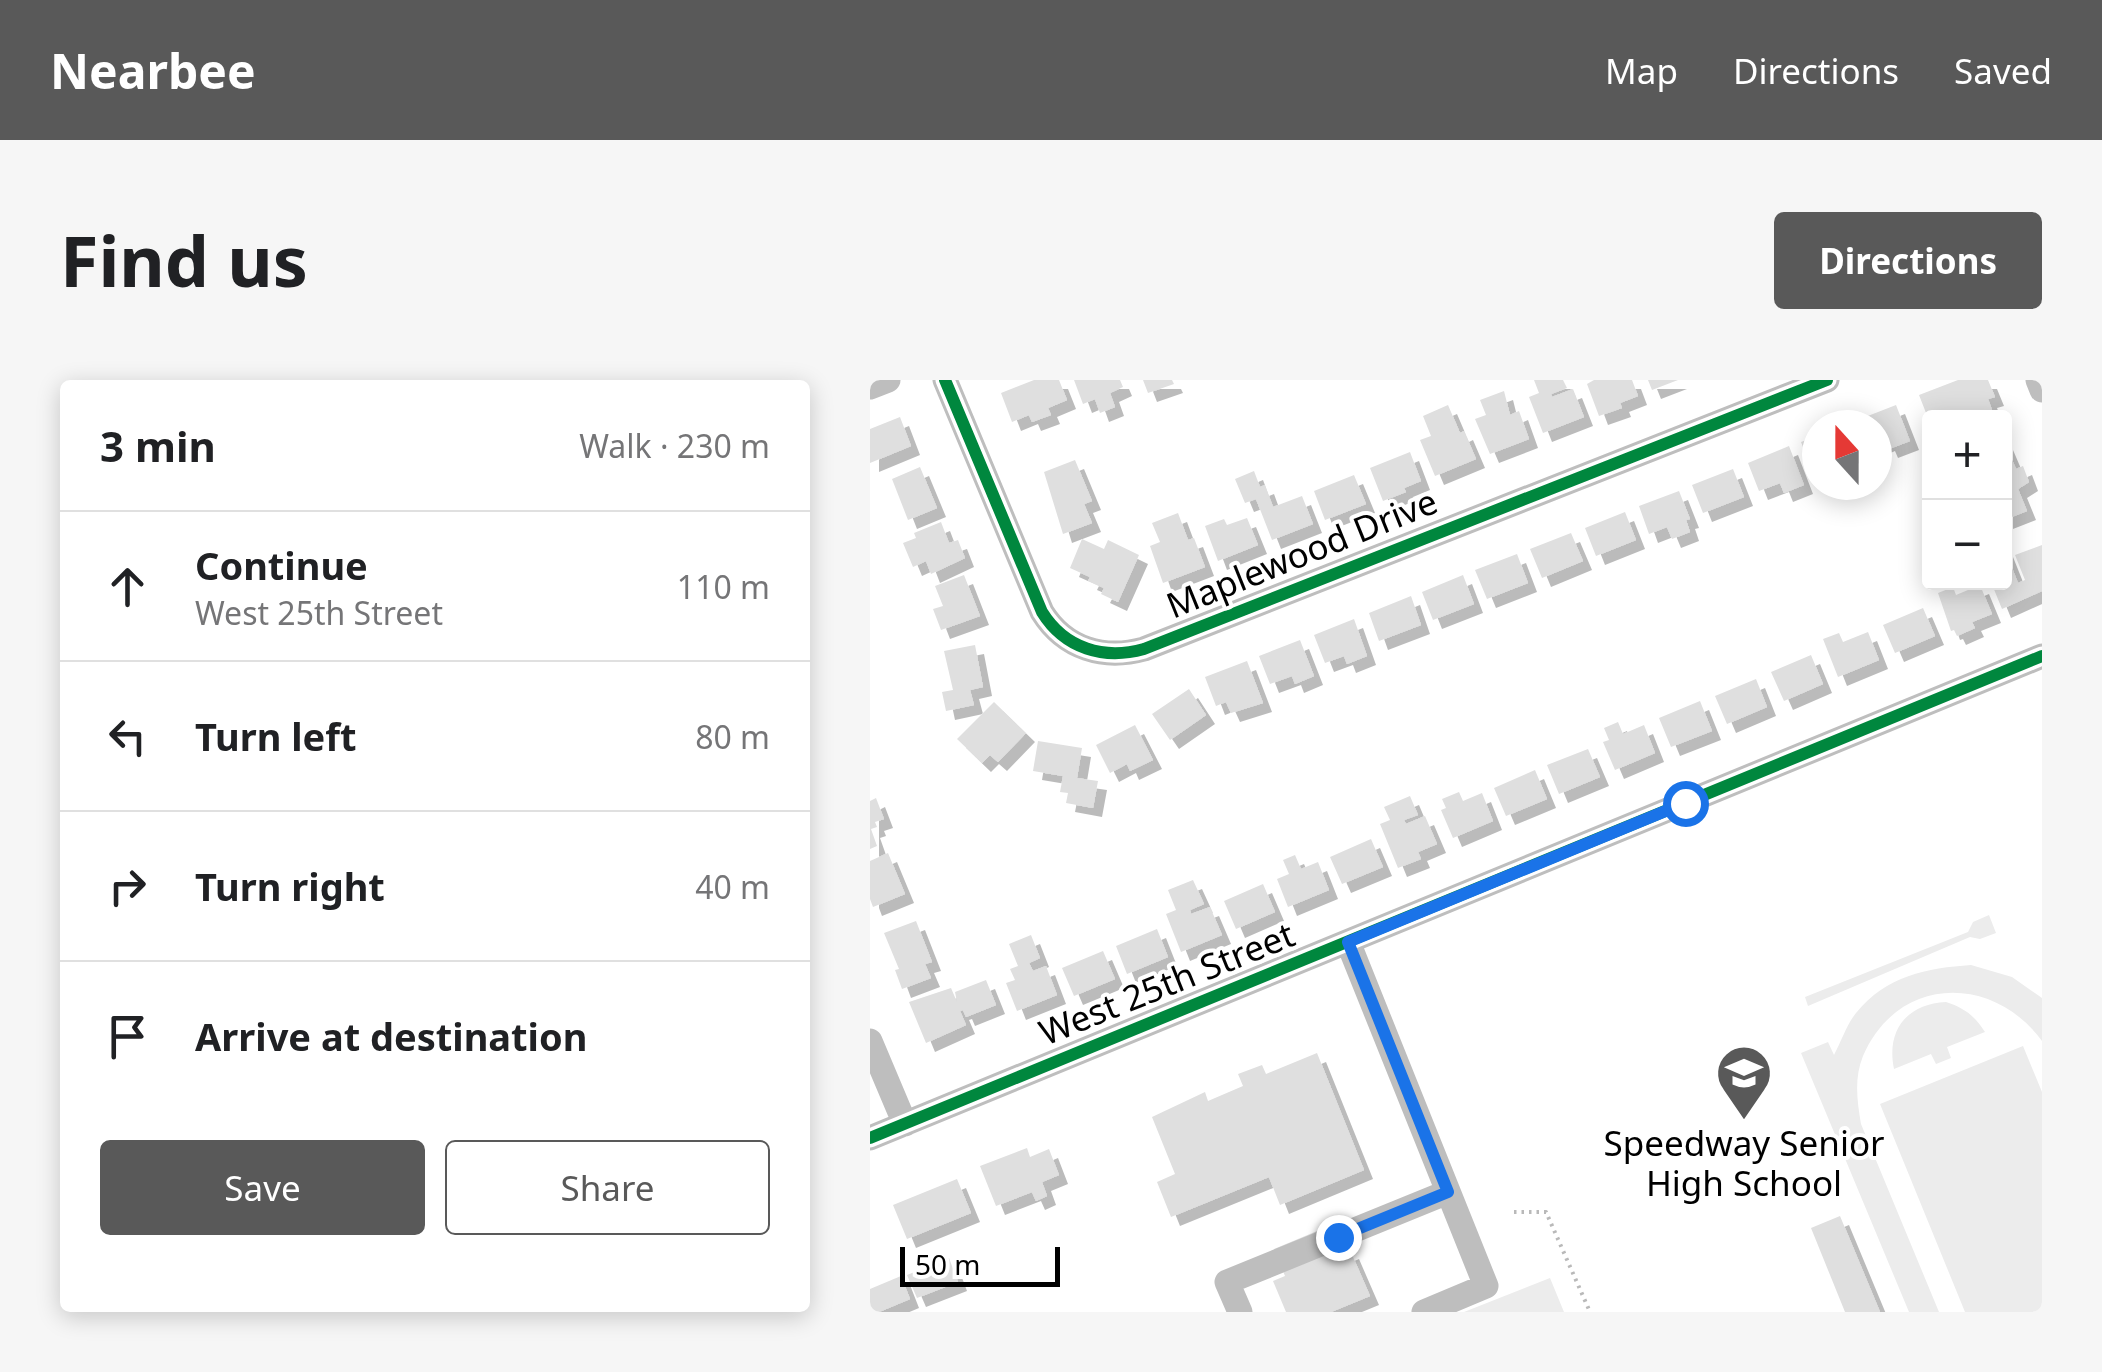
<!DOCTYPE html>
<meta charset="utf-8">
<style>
:root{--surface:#fff;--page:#f6f6f6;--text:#202124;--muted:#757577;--line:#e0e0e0;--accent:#595959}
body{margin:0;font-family:"Noto Sans",sans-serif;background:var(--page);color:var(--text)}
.controls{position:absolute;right:30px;top:30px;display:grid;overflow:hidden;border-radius:10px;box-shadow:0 5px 25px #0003}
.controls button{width:90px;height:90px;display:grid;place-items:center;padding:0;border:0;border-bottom:2px solid var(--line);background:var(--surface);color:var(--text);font:50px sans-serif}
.compass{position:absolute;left:932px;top:30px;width:90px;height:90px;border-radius:50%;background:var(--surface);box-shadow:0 5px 25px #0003;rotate:339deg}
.scale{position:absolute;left:30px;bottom:25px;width:160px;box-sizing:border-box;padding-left:10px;border:5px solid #000;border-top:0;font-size:28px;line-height:35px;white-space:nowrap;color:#000;-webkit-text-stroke:8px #fff;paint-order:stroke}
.stop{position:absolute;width:30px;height:30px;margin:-22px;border:8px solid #1a73e8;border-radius:50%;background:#fff}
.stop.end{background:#1a73e8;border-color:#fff;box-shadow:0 2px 10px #0008}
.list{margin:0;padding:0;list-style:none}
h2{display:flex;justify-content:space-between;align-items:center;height:130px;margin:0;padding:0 40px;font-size:42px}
h2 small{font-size:32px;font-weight:400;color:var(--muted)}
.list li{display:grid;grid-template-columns:65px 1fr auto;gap:30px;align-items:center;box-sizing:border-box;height:150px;padding:0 40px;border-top:2px solid var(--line)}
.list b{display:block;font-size:38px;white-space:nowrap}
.list p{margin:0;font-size:32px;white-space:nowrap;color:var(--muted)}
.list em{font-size:32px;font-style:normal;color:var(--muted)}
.actions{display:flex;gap:20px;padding:30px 40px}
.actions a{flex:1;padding:22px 0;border:2px solid var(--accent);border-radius:10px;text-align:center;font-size:35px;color:var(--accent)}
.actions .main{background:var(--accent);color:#fff}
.icon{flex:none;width:55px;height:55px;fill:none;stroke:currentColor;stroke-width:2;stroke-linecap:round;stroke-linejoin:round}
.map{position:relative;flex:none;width:1172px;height:932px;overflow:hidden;border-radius:10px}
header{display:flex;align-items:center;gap:60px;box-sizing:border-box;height:140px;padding:0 50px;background:var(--accent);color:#fff}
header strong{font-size:48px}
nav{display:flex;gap:55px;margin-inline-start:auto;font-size:35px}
.intro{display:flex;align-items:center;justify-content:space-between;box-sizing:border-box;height:240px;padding:0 60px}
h1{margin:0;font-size:70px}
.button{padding:25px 45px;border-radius:10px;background:var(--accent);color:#fff;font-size:35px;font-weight:700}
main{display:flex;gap:60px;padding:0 60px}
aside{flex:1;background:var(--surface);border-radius:10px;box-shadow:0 5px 25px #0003}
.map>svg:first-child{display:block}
</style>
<header>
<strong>Nearbee</strong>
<nav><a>Map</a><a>Directions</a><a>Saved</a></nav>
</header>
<div class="intro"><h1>Find us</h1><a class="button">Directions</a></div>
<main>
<aside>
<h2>3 min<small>Walk · 230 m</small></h2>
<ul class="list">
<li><svg class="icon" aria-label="ahead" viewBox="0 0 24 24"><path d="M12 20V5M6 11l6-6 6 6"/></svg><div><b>Continue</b><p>West 25th Street</p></div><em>110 m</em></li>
<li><svg class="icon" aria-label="left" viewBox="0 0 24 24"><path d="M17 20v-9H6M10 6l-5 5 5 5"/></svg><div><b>Turn left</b></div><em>80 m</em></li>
<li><svg class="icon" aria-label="right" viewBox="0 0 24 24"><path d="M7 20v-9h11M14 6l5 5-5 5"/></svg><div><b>Turn right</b></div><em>40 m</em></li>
<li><svg class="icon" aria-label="arrive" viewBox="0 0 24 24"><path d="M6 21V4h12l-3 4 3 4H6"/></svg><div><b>Arrive at destination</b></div></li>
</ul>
<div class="actions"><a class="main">Save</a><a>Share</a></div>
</aside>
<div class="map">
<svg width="1172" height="932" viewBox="0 0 1172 932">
<defs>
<filter id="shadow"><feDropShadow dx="9" dy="9" stdDeviation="0" flood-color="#0004"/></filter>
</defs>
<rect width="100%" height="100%" fill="#fff"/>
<path fill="#ececec" d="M1119,535l7,18 -16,6 -10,-2 -162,69 -3,-9 163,-65 5,-10z
M1101,585l41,12 30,21v43c-49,-67 -144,-66 -179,15 -9,22 -6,45 -2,68l78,188h-30l-108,-259 27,-11 6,13c7,-13 13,-31 22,-42 30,-37 71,-45 115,-48z
M1076,622c18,6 28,13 39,30l-38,15 4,11 -15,6 -5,-10 -37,15c-8,-39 13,-65 52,-67z
M1153,666l19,46v220h-77l-85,-208z
M680,898l14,34h-100z"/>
<path fill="#dfdfdf" filter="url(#shadow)" d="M164,0h25l8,20 -19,8 3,7 -19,7 -3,-7 -17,7 -11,-29z
M204,0h46l3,7 -13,6 5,14 -15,6 -5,-14 -12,5z
M273,0h29l2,4 -26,9z
M664,0h29l4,8 -16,6 1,3 21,-8 11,28 -41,16 -14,-36 10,-4z
M724,0h38l6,16 -18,7 2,5 -23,8 -12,-32z
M778,0h30l-26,10z
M1088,0h30l7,17 -7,2 7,19h-39l-1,-4 -27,4 -9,-23z
M634,11l6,24 9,-4 10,28 -39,15 -15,-35 11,-4 -6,-15z
M578,25l12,28 4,-2 12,28 -41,17 -15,-36 11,-4 -8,-20z
M1026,25l14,36 -21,8 -3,-7 -9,4v-21h-21l-1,-4z
M30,37l11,29 -41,17v-34z
M947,56v32l-5,2 -11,-28z
M1134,61l12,28 7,-3 6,16 -11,7 9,22 -23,9z
M919,66l15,39 -20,8 -4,-10 -21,8 -11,-28z
M540,72l11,29 -17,7 2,4 -23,9 -13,-33z
M205,80l17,41 -8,3 8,19 -29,11 -19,-62z
M50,87l17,41 -29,12 -16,-41z
M863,89l11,28 -41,16 -11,-28z
M384,91l6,16 5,-2 8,22 29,-11 11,28 -41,16 -16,-41 -11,4 -10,-24z
M484,95l12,29 -41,16 -11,-29z
M809,111l11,28 -4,1 4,12 -18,7 -5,-12 -18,7 -10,-28z
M755,132l11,28 -40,16 -11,-28z
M308,133l10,27 6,-2 11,29 -42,16 -13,-37 10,-4 -8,-19z
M377,138l11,27 -40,16 -13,-35 19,-7 3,6z
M71,142l8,21 9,-3 7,18 -34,16 -5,-13 -13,6 -10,-24 13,-5 -2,-5z
M701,153l12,28 -41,17 -12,-29z
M212,159l22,10 4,-9 31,15 -21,47 -17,-8 3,-6 -16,-7 2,-4 -20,-9z
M1172,165v46l-40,18 -11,-27h13v-34l14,35 7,-3 -10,-25z
M647,174l11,29 -41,16 -12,-29z
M94,195l16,41 -39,14 -8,-21 10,-3 -8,-20z
M593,195l11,29 -41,16 -11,-28z
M1110,205l12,29 -20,8 3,6 -18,8 -3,-6 -3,1 -13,-38 15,-6 3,8z
M541,216l10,29 -42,16 -10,-28z
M1053,228l12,28 -40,17 -12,-28z
M484,239l13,37 -20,8 -3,-8 -19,7 -11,-28z
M998,252l11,28 -41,17 -15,-38 16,-6 4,9z
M430,260l14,36 -19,8 -3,-8 -22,8 -11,-28z
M105,265l8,42 -13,3 4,15 -28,6 -4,-19 11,-2 -9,-39z
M941,275l12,29 -39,17 -13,-29z
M377,281l16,42 -32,10 -5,-11 -10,4 -11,-29z
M886,299l11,28 -40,17 -12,-28z
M319,309l17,26 -36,25 -18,-26z
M830,321l12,30 -41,16 -12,-29z
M124,322l32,31 -28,29 -8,-7 -8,8 -25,-24z
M748,342l5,12 21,-9 11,28 -40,17 -12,-28 6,-2 -5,-12z
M265,345l18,35 -23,11 -3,-7 -17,9 -14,-28z
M168,361l44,7 -5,30 21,3 -5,27 -27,-5 2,-10 -8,-1 3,-16 -30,-5z
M718,369l12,28 -41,17 -12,-29z
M665,390l12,29 -41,17 -12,-28z
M589,412l4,9 19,-8 11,28 -40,17 -12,-28 5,-2 -4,-9z
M540,416l8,19 -14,5 2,4 19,-8 12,28 -19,8 3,7 -23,9 -18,-44 10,-4 -6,-13z
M6,418l8,21 -9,3 2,5 -6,2 6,17 -7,3v-48z
M501,459l12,28 -41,17 -12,-27z
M18,473l17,41 -32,13 -3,-8v-38z
M425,475l6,14 17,-7 11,28 -41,17 -11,-28 12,-5 -6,-14z
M323,500l11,24 -14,6 1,4 19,-7 12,28 -41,17 -15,-38 10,-4 -8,-20z
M393,504l12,28 -39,17 -12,-28z
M46,541l16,41 -7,2 6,14 -29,11 -7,-19 4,-1 -15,-36z
M287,549l11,28 -41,17 -11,-28z
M161,555l9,23 -11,5 4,8 13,-5 11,29 -40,16 -11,-28 9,-3 -5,-11 8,-3 -9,-22z
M233,571l12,28 -41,17 -12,-28z
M116,600l10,25 -30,12 -3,-7 -3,1 6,14 -40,18 -17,-41 42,-14 6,14 -2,-10z
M447,673l47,117 -84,35 -11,-28 -98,40 -14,-35 18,-8 -23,-57 53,-25 3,9 35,-15 -5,-12 24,-9 4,9z
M157,768l3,9 19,-8 10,26 -17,7 5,14 -11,5 -4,-9 -36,14 -16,-40z
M87,799l14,34 -64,26 -14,-34z
M970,836l40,96h-35l-34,-84z
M459,846l12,28 9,-4 20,46 -39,16h-45l-13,-31 12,-5 -11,-27z
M79,878l9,24 -41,16 -10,-23z
M31,896l9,23 -31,13h-9v-23z"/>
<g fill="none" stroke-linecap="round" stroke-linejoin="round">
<path stroke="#b9b9b9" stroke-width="4" stroke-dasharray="2.5 5" stroke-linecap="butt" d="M644,832h32l44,100"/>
<path stroke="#bebebe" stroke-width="25" d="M75,0l97,232c23,37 62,48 102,37l683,-269
M1168,0l4,10
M0,7l18,-7
M478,562l138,344 -62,26
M0,661l35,83
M0,758l1172,-482
M370,932l-13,-30 221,-90"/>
<g stroke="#fff" stroke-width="19">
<path id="cycleway" d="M75,0l97,232c23,37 62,48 102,37l683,-269
M0,758l1172,-482"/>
</g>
<use href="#cycleway" stroke="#00873e" stroke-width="12"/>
</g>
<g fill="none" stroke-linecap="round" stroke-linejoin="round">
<path stroke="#1a73e8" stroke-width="12" d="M468,857l110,-45 -100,-250 337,-139"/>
</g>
<defs>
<g id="school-pin" transform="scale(2.875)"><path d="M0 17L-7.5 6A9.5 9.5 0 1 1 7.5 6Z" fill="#595959" stroke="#fff"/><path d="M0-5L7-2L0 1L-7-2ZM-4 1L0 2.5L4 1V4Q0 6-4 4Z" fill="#fff"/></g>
</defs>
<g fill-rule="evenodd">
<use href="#school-pin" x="874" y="693"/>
</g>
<g text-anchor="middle" stroke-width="8" stroke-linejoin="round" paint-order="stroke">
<g font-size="35" fill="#000" stroke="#fff">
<text transform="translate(432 174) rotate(-22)" y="12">Maplewood Drive</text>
<text transform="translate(297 604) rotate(-22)" y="12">West 25th Street</text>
</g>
<g font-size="35" fill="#000" stroke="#fff">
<text x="874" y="776">Speedway Senior<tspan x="874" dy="40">High School</tspan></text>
</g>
</g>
</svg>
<div class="controls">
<button>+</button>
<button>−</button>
</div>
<svg class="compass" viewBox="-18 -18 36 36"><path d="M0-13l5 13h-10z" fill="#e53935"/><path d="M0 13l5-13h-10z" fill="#757577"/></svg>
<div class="scale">50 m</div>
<div class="stop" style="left:815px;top:423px"></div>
<div class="stop end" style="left:468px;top:857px"></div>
</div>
</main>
